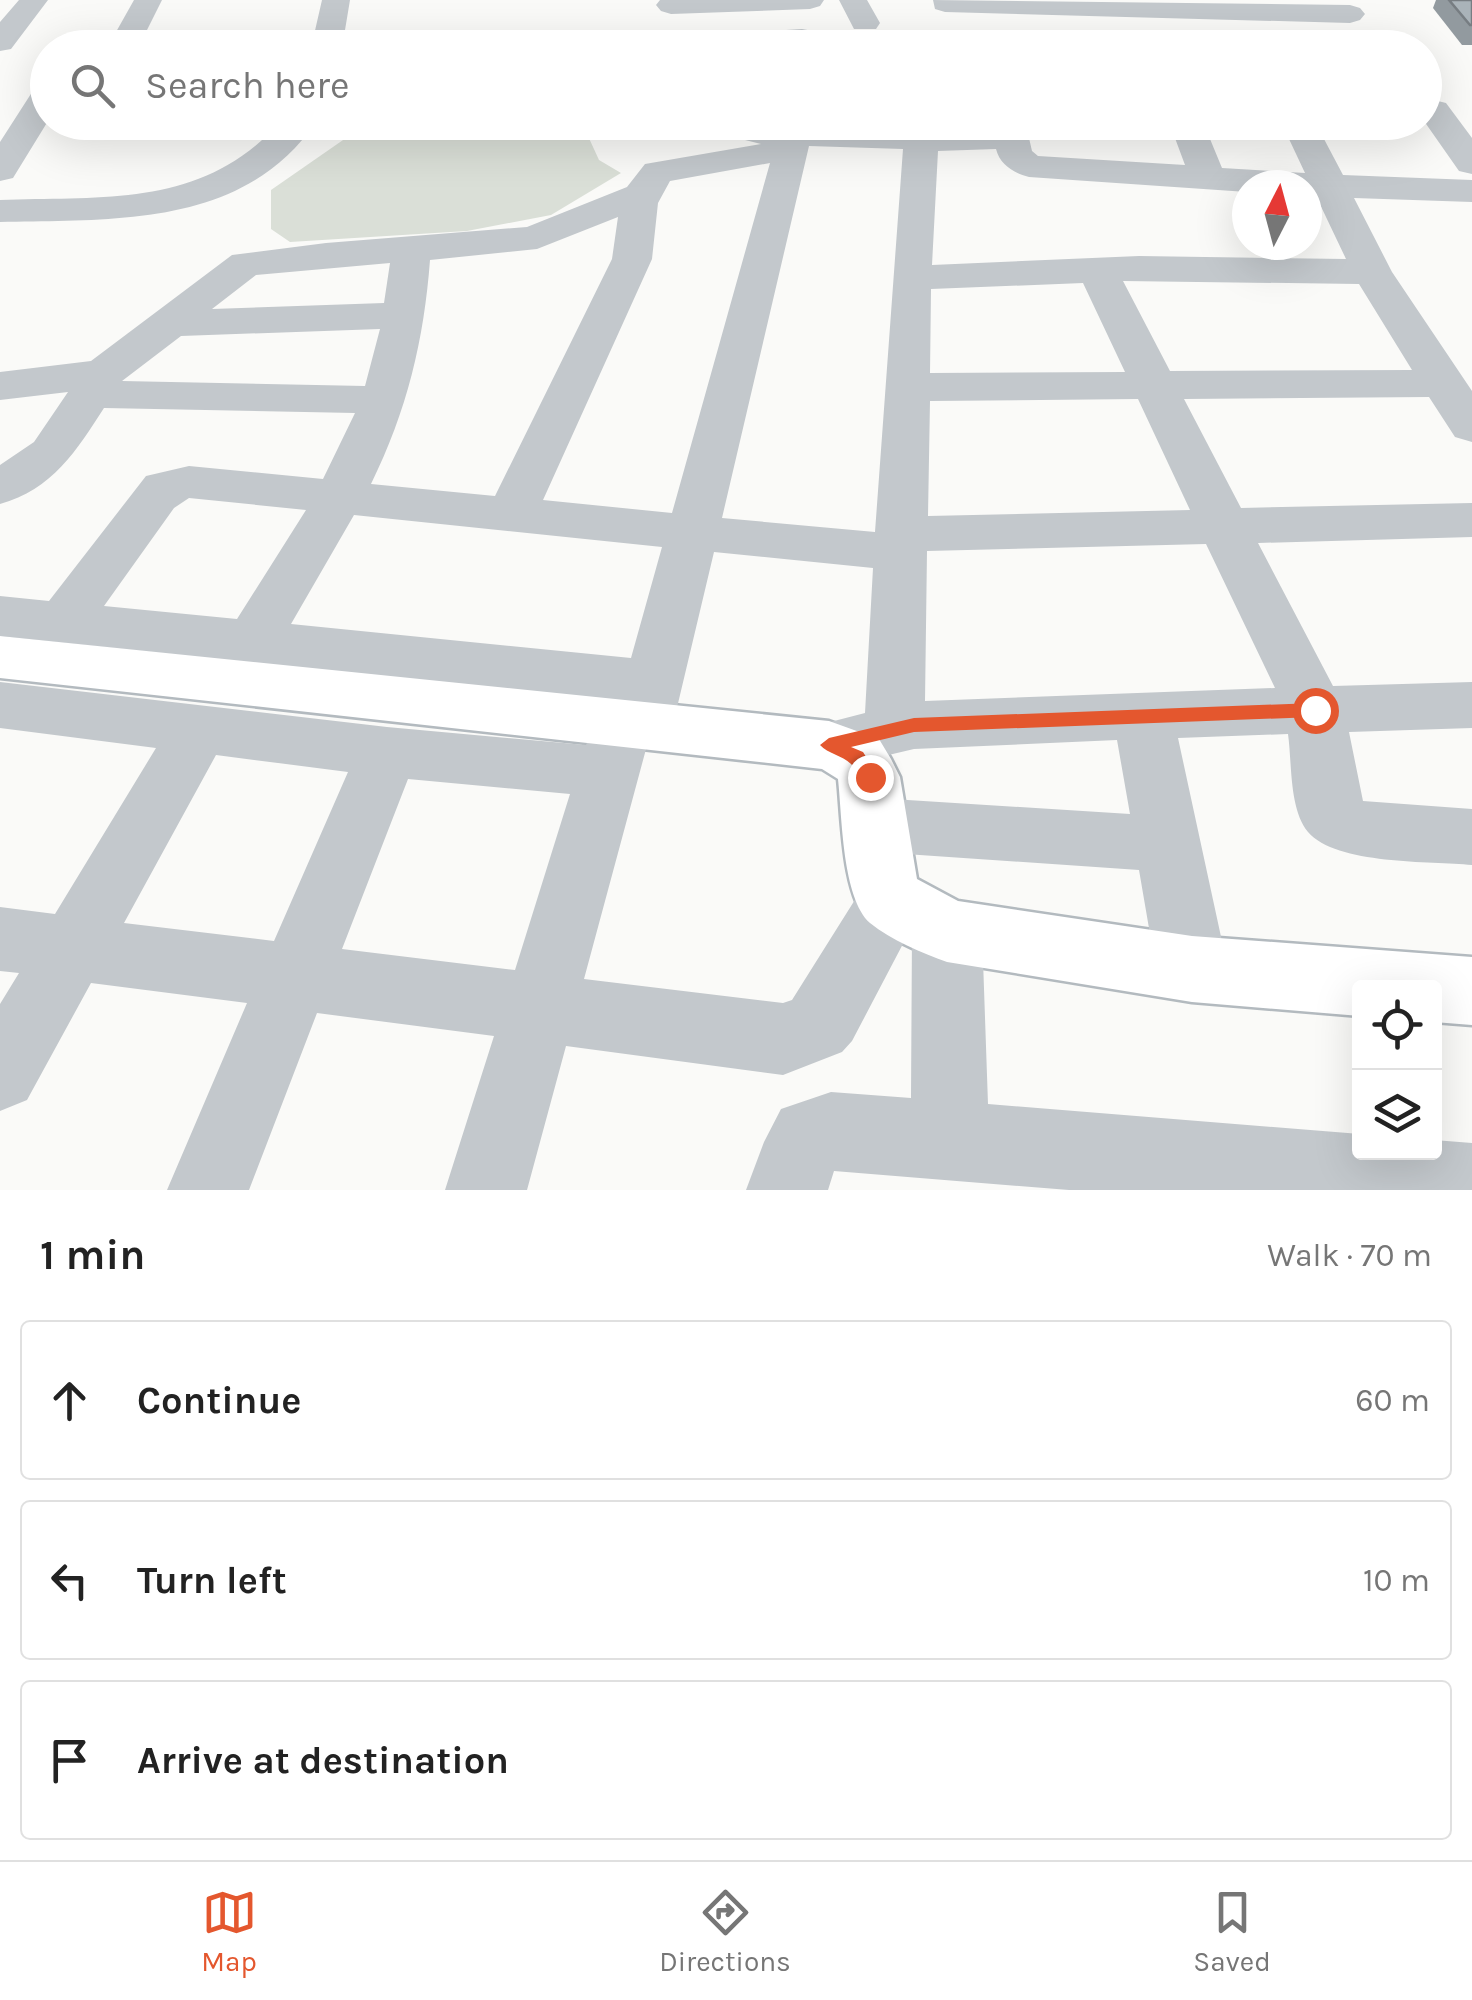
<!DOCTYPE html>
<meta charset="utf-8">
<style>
:root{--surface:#fff;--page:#f2f2f2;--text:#222;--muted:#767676;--line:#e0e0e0;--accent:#e4572e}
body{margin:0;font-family:Karla,sans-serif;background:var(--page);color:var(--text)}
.controls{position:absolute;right:30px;bottom:30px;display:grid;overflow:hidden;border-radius:10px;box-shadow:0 10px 40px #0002}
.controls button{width:90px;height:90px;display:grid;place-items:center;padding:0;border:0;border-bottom:2px solid var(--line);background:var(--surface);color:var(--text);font:50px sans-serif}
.compass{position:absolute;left:1232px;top:170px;width:90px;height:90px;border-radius:50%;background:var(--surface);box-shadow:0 10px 40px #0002;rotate:6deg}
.stop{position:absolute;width:30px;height:30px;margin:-22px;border:8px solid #e4572e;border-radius:50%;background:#fff}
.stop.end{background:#e4572e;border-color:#fff;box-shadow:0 2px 10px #0008}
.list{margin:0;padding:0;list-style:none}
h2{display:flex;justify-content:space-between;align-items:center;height:130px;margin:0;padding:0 40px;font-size:42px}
h2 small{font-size:32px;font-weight:400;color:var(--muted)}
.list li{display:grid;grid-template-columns:65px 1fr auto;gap:30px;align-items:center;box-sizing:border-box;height:160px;margin:0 20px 20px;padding:0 20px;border:2px solid var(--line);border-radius:10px}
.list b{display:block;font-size:38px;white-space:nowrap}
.list em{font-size:32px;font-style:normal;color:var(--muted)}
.icon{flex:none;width:55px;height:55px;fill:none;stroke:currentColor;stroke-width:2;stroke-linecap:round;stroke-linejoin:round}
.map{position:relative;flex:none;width:1472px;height:1190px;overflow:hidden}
.search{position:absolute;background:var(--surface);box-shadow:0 10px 40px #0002;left:30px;right:30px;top:30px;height:110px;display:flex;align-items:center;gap:25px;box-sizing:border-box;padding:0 35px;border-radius:55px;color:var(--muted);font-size:38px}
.sheet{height:670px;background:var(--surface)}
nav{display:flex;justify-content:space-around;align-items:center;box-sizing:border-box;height:140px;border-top:2px solid var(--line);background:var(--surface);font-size:28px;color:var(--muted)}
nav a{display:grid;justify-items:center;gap:5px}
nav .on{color:var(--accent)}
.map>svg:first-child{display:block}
</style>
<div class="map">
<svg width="1472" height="1190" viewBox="0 0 1472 1190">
<rect width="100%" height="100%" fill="#fafaf8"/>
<path fill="#dadfd7" d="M369,122l213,1 17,37 22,13 -70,42 -84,16 -177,11 -19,-13v-39z"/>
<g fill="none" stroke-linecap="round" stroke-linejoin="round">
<g stroke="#b3babf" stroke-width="5">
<path id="secondary" d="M0,636l829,85 50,18 12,20 9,18 17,102 41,22 234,35 280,21v68l-38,-3v-34h-74v28l-168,-14 -245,-40c-25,-9 -56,-22 -77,-39 -28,-25 -28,-108 -32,-144l-16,-10 -822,-91z"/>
</g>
<path fill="#c3c8cc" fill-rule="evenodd" d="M19,0h29l-37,49 -11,2v-29z
M134,0h28l-24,48h-31z
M322,0h28l-8,48h-31z
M660,0h164l-4,6 -10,3 -139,5 -10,-3 -5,-6z
M839,0h28l13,23 -4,6h-22z
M933,0l417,5 10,3 5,6 -5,6 -10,3 -405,-11 -10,-3z
M802,29l27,5 8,14h-207l4,-7 11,-2z
M1066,37l11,2 5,9h-31l4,-9z
M48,83v38l-35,57 -13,3v-39l36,-56z
M1434,100l12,3 26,35v36l-13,-3 -35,-50v-19z
M280,122h36c-73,106 -202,97 -316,100v-22c106,-4 203,8 280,-78z
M807,122l174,9 18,-3 6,-6h37l-13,16 3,13 6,5 147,9 -16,-43h34l19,46 83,5 -24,-51h34l28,53 129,5v22l-118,-4 38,74 80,119v51l-17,-5 -26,-40 -245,2 57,109 231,-5v34l-214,6 75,143 139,-4v46l-123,4 14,69 109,8v56c-41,-4 -136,0 -164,-33 -19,-23 -16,-70 -20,-98l-110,4 50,231 -11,23 -25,10 -25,-10 -11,-23 -17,-99 -263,-18 -23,-8 -10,-19 10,-19 23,-8 254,16 -13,-74 -203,9 -85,20 -22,-7 -9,-17 9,-17 58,-15 8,-145 -159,-16 -39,164 -9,17 -17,5 -65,241 199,24 9,-3 76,-121 24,-9 24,9 10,21 -74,141 -10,11 -59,23 -217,-29 -39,144h-82l49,-154 -177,-23 -68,177h-82l80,-187 -156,-20 -64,117 -27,11v-107l19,-31 -19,-2v-64l55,7 101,-166 -156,-20v-46l387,45 199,18 11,-26 19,-6 3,-12 -619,-65v-40l49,5 97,-125 43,-10 134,13 32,-66 -251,-5c-27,42 -52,82 -104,96v-39l34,-23 34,-50 -68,8v-28l91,-11 141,-106 94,-12 201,-16 100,-40 18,-23 116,-20 -16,-4 -5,-7 5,-7zM809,146l94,3 -28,383 -153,-14zM996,149c4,16 18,24 33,28l218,15v-7h60v11h9l30,63 -207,-3 -207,9 6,-114zM770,163l-98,350 -129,-13 109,-241 6,-56 12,-22zM618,217l-6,42 -117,237 -124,-12c36,-73 53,-144 59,-224l107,-11zM390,263l-6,40 -172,6 44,-34zM1123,281l236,3 53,86 -242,1zM1083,283l42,89 -195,1 1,-84zM380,329l-15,57 -243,-5 59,-45zM1138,399l52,111 -262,6 2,-115zM189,498l117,12 -69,109 -133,-13 70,-98zM354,515l308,32 -31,111 -340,-34zM1206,544l69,144 -350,13 2,-150zM216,755l132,17 -74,169 -150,-18zM408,779l162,15 -55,176 -173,-21z
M947,900l25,9 10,22 6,173 372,30v18h74v-12l38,3v47h-403l-235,-19 -6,19h-82l18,-48 17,-33 50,-17 80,6 1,-167 10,-22z"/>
<use href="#secondary" fill="#fff" fill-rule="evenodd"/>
</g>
<path fill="#929a9f" d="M1436,0h36v45h-10l-29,-37z"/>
<path fill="#aab3b9" stroke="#777d82" stroke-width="2.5" d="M1449,0h23v25h-2z"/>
<path fill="#e4572e" d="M1315,703l9,7 -9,7 -401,15 -63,15 12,5 16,25 -9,8c-11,-6 -10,-13 -19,-21 -9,-9 -23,-10 -31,-19l9,-7 85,-20z"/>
</svg>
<div class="controls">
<button><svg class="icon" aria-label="locate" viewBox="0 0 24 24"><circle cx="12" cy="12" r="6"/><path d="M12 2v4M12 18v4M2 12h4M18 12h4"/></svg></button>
<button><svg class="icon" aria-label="layers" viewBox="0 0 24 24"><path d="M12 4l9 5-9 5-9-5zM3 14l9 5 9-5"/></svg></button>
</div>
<svg class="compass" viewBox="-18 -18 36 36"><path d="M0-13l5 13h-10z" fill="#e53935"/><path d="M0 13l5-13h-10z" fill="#767676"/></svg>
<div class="stop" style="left:1315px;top:710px"></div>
<div class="stop end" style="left:870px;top:777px"></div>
<div class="search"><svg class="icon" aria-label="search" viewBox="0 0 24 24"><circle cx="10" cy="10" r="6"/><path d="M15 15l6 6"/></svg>Search here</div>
</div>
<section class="sheet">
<h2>1 min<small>Walk · 70 m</small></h2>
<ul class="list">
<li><svg class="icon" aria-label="ahead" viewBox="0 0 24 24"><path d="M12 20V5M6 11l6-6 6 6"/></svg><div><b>Continue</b></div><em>60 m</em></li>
<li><svg class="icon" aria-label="left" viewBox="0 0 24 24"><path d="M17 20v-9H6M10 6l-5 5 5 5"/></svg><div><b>Turn left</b></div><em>10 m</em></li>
<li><svg class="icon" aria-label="arrive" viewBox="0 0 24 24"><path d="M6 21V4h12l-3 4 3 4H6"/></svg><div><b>Arrive at destination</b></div></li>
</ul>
</section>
<nav>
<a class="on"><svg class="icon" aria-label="map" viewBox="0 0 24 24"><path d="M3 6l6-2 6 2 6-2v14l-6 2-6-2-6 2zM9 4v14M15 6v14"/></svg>Map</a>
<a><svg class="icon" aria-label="directions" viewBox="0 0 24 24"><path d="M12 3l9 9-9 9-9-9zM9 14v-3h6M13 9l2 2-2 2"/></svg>Directions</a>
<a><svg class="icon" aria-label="saved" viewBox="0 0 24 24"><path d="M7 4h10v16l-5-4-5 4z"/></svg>Saved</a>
</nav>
